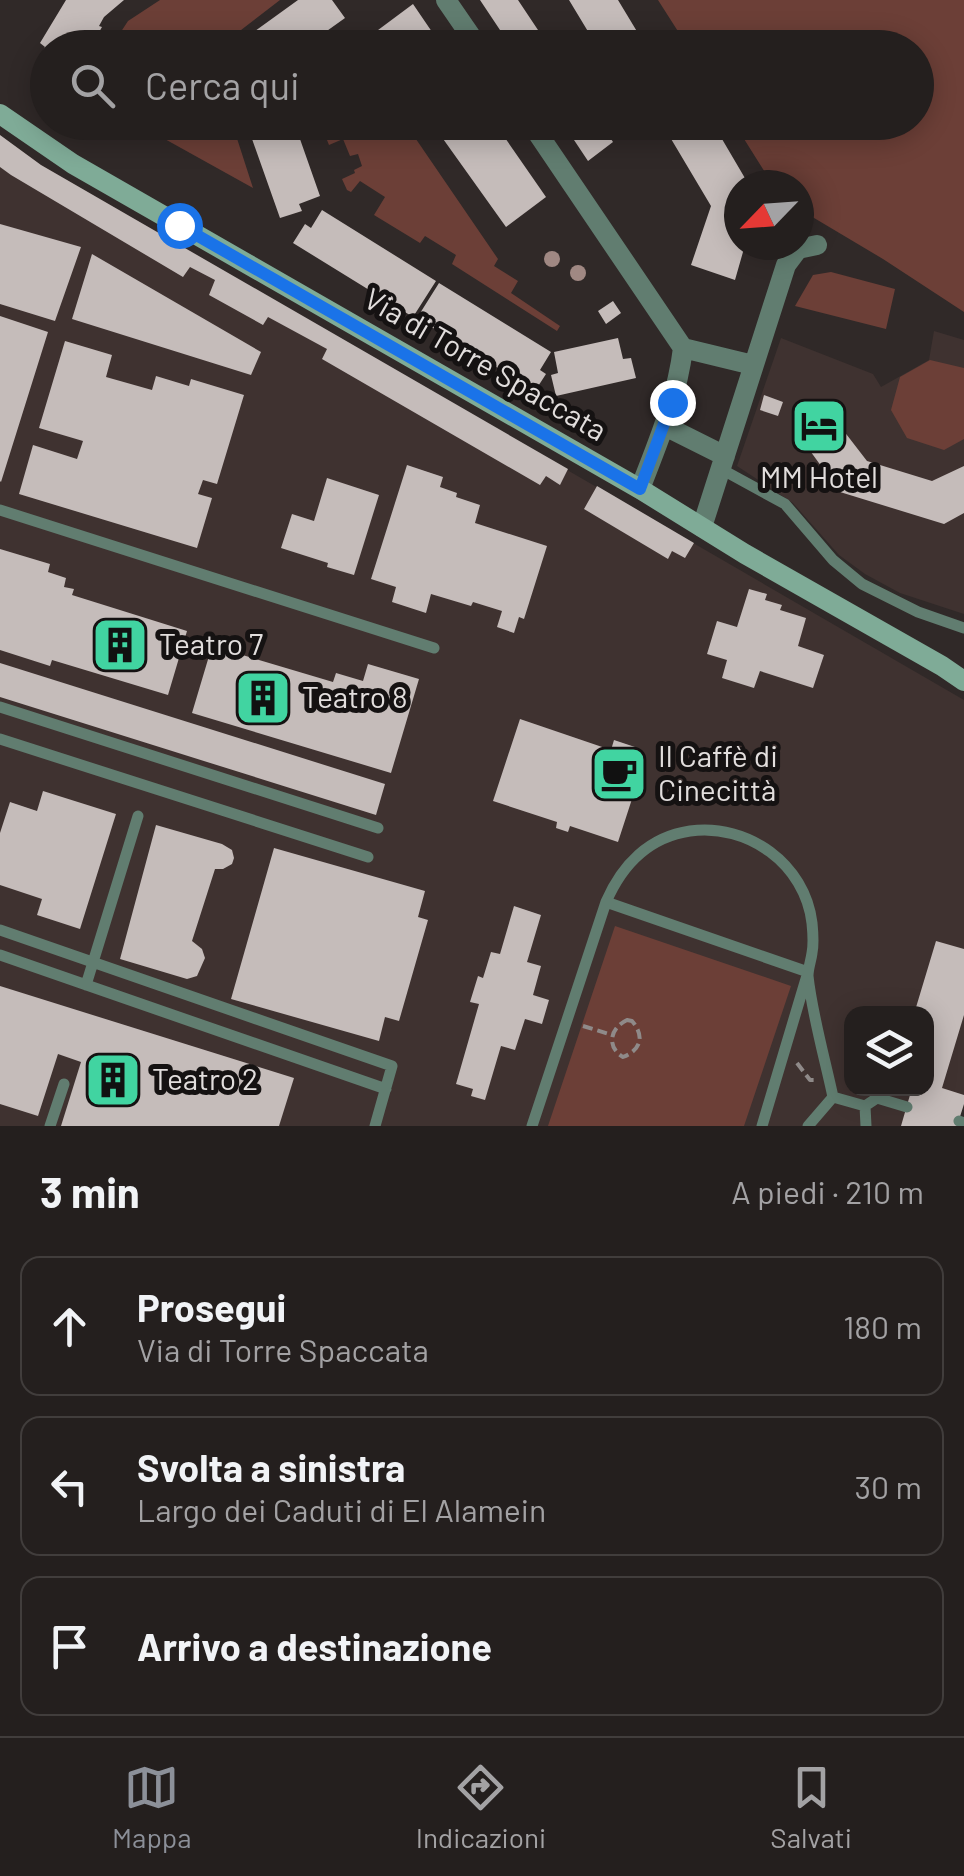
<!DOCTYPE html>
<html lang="it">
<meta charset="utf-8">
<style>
:root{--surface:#241f1e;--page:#302c2b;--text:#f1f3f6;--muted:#a3a2a4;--line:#413d3c;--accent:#8c9099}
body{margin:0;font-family:Barlow,sans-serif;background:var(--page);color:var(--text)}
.controls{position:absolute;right:30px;bottom:30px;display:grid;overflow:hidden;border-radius:20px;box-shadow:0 5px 25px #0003}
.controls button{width:90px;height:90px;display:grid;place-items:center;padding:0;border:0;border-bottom:2px solid var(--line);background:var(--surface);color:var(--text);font:50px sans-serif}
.compass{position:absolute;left:724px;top:170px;width:90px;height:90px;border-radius:50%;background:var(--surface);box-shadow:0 5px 25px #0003;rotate:245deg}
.stop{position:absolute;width:30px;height:30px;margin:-22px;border:8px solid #1a73e8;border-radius:50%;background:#fff}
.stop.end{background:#1a73e8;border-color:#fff;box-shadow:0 2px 10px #0008}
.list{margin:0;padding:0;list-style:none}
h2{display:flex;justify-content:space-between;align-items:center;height:130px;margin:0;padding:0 40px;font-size:42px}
h2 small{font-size:32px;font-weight:400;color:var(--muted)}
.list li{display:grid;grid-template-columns:65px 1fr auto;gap:30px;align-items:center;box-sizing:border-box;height:140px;margin:0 20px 20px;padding:0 20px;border:2px solid var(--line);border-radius:20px}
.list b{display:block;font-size:38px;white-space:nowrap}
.list p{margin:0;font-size:32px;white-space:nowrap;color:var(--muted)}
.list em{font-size:32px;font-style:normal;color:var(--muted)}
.icon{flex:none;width:55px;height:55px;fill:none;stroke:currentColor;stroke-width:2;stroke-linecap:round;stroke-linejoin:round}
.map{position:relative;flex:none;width:964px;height:1126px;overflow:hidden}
.search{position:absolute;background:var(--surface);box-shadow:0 5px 25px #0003;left:30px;right:30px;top:30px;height:110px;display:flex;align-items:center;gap:25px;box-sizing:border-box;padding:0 35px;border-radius:55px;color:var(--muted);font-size:38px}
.sheet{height:610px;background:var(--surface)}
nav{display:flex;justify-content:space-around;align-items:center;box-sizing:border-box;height:140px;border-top:2px solid var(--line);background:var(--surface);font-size:28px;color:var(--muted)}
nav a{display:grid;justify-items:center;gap:5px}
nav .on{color:var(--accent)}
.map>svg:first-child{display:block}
</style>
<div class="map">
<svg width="964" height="1126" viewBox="0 0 964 1126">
<rect width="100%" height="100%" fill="#302928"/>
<path fill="#3f3230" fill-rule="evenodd" d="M0,135l41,30 923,535v404l-7,22h-957zM852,1014h74v74h-74z
M934,331l30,9v274l-64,-21 -35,-19 -26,-19 -46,-52 -56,-37 44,-128 92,36 8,13 48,-27z"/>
<path fill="#6c3f37" d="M160,0h120l-61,47h-108l17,-26z
M658,0h306v312l-81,-53 -84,-50v-24h-26l-39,-62 182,-1v-74l-228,-1z
M136,123h96l21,65z
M357,123h48l93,136 -4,7 24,15 -7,12 49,33 -3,5 -105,-67 4,-9 -31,-19 -5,7 -46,-28 11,-18 -25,-16 -9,11 -4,-2 -5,-11 13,-6 -1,-3 8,-4 -4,-12 -8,2 -7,-17 -14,6 -4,-10z
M831,272l64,17 -9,40 -91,-23 18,-31z
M930,360l34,8v71l-20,11 -37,-12 -16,-28 9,-33z
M615,926l176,60 -47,140h-196z"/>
<path fill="#c5bcba" d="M66,0h58l-20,17 -5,9 3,1 -12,21h-42v10l-7,-4 4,-7 -5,-4z
M298,0h34l13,18 -42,30h-57l-5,-7z
M480,0h38l32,48h-38z
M569,0h49l29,48h-49z
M413,4l30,44h-65l-8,-12z
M246,122h48l26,74 -21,8 3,7 -22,7z
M431,122h63l52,75 -40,30z
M562,122h38l13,20 -25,19z
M661,122h51l37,63h-10v60h6l-10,35 -44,-15 20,-59z
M0,135l41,30 527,304 -8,16 -14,-9 -6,9 -218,-126 5,-10 -59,-32 -5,8 -54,-30 6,-15 -25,-13 -7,10 -172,-102 -11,-8z
M322,210l114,71 -23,36 -120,-74 12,-19 6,4z
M0,224l81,23 -26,74 -55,-17z
M92,254l169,98 -10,23 -179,-56z
M439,283l112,69 -11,18 6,4 -11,17 -118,-73z
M613,301l8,12 -15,11 -8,-13z
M0,316l48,16 -47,150 -1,-1z
M618,338l5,21 8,-1 5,20 -80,18 -5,-21 7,-2 -4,-21z
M65,341l47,14 -6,22 46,13 4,-14 33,10 2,-7 53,16 -27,89 -14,-4 -5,14 14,4 -15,50 -178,-54 14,-49 44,14 6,-18 -44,-13z
M764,395l19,7 -5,14 -18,-6z
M823,404l44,57 65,20 32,-15v47l-20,11 -104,-32 -48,-66z
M407,465l36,12 -3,10 17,6 -1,4 24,8 -5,18 72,23 -23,73 -5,-2 -5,16 -17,-6 5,-16 -29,-9 -2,4 -40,-12 -5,19 -34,-11 4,-15 -25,-8z
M327,478l52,17 -25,80 -27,-8 1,-4 -47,-15 11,-34 22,7z
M597,486l97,57 -9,15 -13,-7 -4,8 -84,-50z
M0,549l50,15 -2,8 18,6 -2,9 10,2 -2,6 115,36 -19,64 -116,-35 -2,6 -50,-16z
M749,589l18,5 -2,6 17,5 -2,5 26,8 -8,28 26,9 -11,33 -53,-17 -6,17 -32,-10 5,-18 -20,-6 10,-33 20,6z
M212,646l121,36 3,-9 27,8 5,-17 51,15 -28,94 -199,-60z
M0,663l385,121 -9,31 -376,-118z
M520,719l91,31 3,-10 21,7 -3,8 13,4 -27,83 -48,-16 -2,6 -12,-4 1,-6 -64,-21z
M43,791l73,23 -36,115 -43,-14 5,-16 -42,-14v-52l10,-31 27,9z
M156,825l66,19 10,6 2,8 -2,6 -9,5h-8l-23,72 10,8 3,9 -8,18 -10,3 -67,-20z
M274,848l151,43 -7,26 10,3 -29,101 -14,-4 -6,24 -148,-42z
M514,906l27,9 -14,47 14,4 -8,29 16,5 -7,24 -17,-5 -10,31 -14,-4 -16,54 -14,-4 2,-7 -17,-5 23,-80 -9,-2 8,-26 5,2 8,-26 9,2z
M936,941l28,8v66l-22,73 22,7v9l-7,22h-56l11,-38h14v-74h-12z
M0,986l294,92 -15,48h-218l20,-64 -23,-8 -20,62 -38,-12z"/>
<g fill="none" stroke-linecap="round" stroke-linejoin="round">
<path stroke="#8f8a89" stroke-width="4" stroke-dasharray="10 5" stroke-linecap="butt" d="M627,1020l5,1c13,15 9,29 -9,36 -17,-10 -13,-29 4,-37z
M583,1026l29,9
M797,1063l13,17h4"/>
<path stroke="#617d70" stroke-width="11" d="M721,469l64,35 48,56 29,24 56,28 46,16
M0,510l434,138
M0,707l378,121
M0,739l368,118
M606,902c16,-37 43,-65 84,-71 58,-8 115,33 122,92 1,10 2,20 0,30 -1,8 -4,15 -4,23 4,38 17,83 25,121l32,9 1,20
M0,930l392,136 -17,60
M0,955l386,134
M86,985l52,-169
M865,1106l12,-8 30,9
M959,1121l5,2
M50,1126l14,-42
M532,1126l74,-224 202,70 -46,154
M808,1126l25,-29"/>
<path stroke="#617d70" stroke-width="20" d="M446,0l33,48
M530,122l153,226
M683,348l70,17
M665,426l60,30
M640,489c18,-47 37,-91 43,-141
M702,527l84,-262 12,-16 19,-4"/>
<path stroke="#7fab97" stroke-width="20" d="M0,114l73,50 567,325 105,65 197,112 22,15"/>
</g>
<g fill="#a08883">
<circle cx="552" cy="259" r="8"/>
<circle cx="578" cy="273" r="8"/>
</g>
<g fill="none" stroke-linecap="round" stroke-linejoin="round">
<path stroke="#1a73e8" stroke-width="12" d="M179,225l461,264 32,-87"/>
</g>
<defs>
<g id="hotel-square" transform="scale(2.875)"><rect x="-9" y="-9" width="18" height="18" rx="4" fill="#41d4a1" stroke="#151212"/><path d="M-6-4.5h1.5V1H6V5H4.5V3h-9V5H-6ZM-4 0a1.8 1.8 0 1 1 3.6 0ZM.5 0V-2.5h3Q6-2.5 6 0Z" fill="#111"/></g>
<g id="building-square" transform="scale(2.875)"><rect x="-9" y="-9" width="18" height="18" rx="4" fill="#41d4a1" stroke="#151212"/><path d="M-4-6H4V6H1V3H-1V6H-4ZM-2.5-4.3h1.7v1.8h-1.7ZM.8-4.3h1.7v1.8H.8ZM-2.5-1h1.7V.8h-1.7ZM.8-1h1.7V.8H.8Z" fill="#111"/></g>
<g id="cafe-square" transform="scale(2.875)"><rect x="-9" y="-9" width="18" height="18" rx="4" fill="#41d4a1" stroke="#151212"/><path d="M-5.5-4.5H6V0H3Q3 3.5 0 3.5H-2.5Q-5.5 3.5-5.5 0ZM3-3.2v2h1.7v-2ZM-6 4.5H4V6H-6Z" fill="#111"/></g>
</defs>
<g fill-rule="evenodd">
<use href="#hotel-square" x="819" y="426"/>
<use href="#building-square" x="120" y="645"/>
<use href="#building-square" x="263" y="698"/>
<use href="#cafe-square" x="619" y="774"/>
<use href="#building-square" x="113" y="1080"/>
</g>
<g text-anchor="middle" stroke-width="10" stroke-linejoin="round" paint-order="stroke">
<g font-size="30" fill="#e2dedd" stroke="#151212">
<text transform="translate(485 365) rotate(30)" y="10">Via di Torre Spaccata</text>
</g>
<g font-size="30" fill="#e2dedd" stroke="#151212" text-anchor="start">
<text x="819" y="488" text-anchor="middle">MM Hotel</text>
<text x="159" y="655">Teatro 7</text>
<text x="302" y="708">Teatro 8</text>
<text x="658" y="767">Il Caffè di<tspan x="658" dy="34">Cinecittà</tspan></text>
<text x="152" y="1090">Teatro 2</text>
</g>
</g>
</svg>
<div class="controls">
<button><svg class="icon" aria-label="layers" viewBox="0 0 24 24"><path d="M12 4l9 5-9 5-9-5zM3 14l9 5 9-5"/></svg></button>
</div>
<svg class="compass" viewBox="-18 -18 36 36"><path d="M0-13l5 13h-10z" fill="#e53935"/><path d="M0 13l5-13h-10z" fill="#a3a2a4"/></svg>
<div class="stop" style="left:179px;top:225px"></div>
<div class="stop end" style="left:672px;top:402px"></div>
<div class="search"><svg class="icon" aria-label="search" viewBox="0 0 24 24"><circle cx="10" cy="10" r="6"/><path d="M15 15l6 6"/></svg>Cerca qui</div>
</div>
<section class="sheet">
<h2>3 min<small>A piedi · 210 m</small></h2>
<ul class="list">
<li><svg class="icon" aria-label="ahead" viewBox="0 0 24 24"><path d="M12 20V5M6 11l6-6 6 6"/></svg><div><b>Prosegui</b><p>Via di Torre Spaccata</p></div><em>180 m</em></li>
<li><svg class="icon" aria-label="left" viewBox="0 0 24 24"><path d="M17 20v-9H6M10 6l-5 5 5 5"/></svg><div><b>Svolta a sinistra</b><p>Largo dei Caduti di El Alamein</p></div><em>30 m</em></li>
<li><svg class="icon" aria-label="arrive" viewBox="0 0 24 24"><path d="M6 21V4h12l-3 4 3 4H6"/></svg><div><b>Arrivo a destinazione</b></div></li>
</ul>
</section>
<nav>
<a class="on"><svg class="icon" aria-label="map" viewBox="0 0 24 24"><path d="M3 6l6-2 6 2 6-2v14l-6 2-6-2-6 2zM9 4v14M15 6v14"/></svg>Mappa</a>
<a><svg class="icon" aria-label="directions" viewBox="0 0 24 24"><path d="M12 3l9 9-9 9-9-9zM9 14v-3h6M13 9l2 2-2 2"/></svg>Indicazioni</a>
<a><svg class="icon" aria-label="saved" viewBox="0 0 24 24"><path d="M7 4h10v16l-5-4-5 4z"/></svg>Salvati</a>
</nav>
